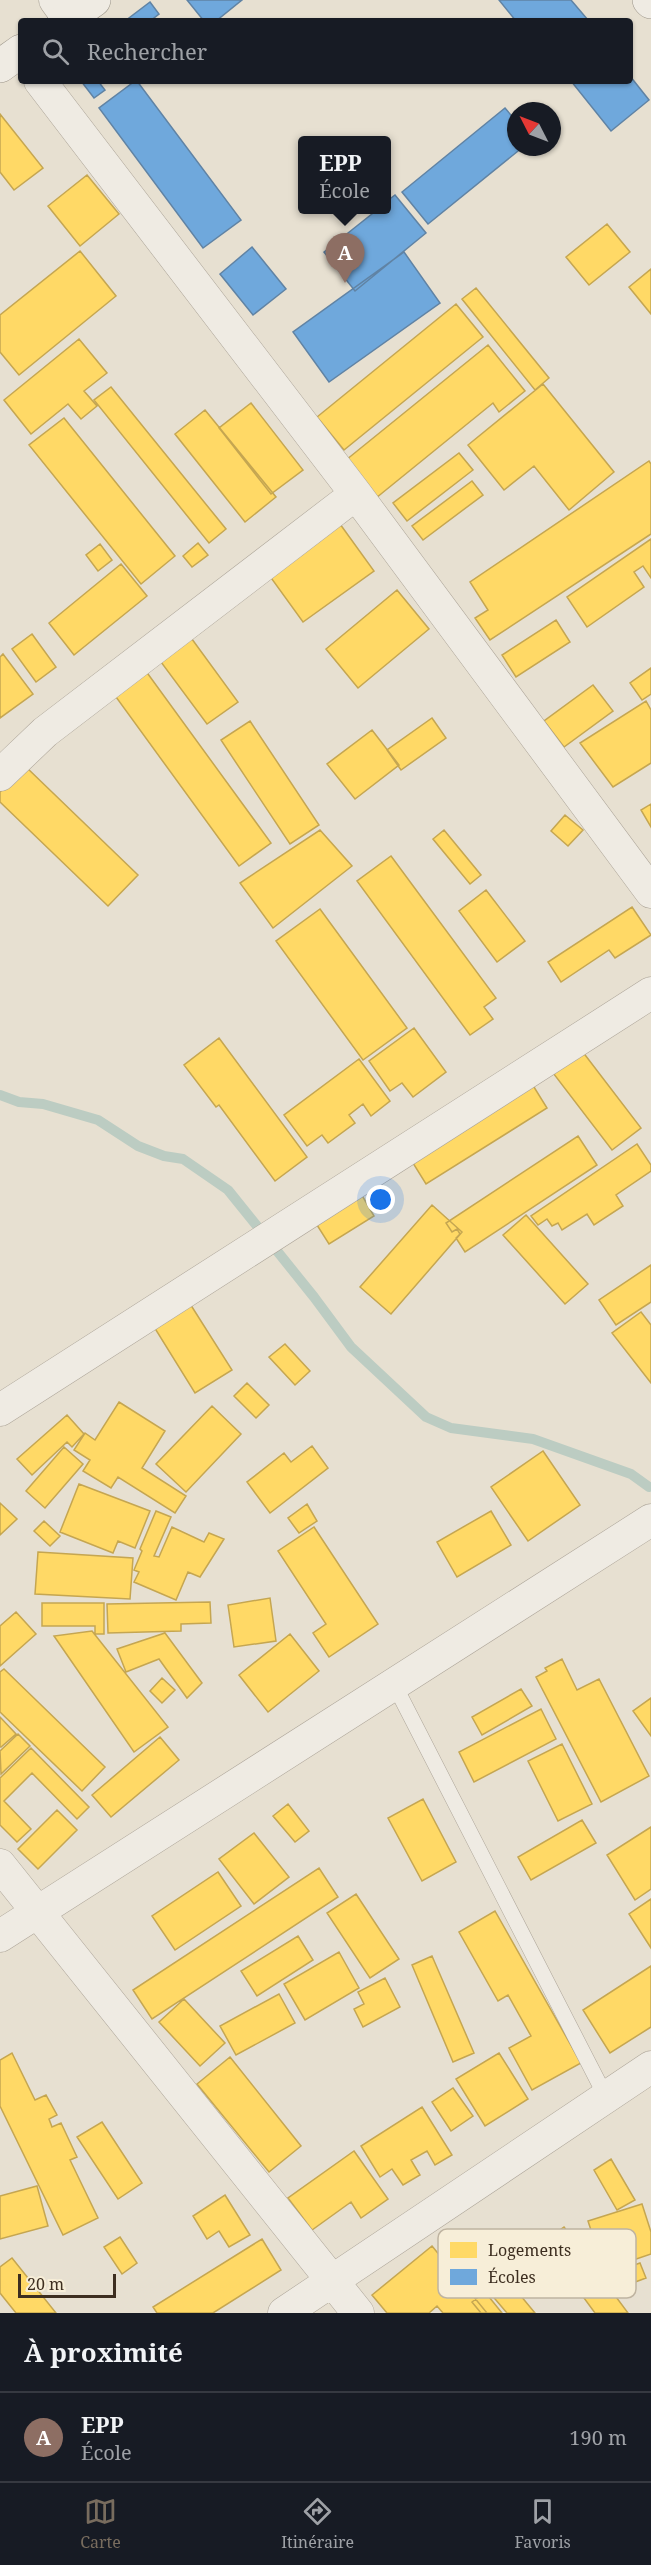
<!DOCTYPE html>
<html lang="fr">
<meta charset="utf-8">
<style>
:root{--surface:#171b24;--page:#20242c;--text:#f1f3f6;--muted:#9ea1a6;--line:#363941;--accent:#786c5e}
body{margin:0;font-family:"Noto Serif",serif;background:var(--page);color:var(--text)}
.compass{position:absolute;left:507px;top:102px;width:54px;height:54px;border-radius:50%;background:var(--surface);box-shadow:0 2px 4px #0004;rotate:312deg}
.scale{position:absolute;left:18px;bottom:15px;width:98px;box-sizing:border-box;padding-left:6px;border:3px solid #3d2e20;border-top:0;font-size:16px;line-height:21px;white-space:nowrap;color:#3d2e20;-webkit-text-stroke:4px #f7eed8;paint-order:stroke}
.you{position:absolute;left:381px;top:1200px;width:21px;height:21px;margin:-15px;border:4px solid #fff;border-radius:50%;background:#1a73e8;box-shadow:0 0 0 9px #1a73e833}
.badge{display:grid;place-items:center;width:39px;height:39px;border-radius:50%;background:var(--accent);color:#fff;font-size:20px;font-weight:700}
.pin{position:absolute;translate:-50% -50px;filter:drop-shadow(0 2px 3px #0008)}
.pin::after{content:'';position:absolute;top:32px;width:21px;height:18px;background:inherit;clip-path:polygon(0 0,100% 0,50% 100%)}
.popup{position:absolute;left:298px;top:136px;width:93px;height:78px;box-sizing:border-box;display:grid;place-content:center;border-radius:6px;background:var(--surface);filter:drop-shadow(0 2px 4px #0005);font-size:20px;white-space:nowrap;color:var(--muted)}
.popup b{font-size:22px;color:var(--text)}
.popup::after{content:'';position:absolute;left:50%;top:100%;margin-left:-12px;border:12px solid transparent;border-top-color:var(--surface)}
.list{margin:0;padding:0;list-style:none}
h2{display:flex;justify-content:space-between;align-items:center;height:78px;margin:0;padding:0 24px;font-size:26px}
h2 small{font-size:20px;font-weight:400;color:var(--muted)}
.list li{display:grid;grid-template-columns:39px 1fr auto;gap:18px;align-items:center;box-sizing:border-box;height:90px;padding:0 24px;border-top:2px solid var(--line)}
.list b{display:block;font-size:22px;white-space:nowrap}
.list p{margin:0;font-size:20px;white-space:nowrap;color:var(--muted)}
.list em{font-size:20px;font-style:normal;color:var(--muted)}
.icon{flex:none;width:33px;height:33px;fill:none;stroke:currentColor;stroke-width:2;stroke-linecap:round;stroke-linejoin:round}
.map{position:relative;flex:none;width:651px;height:2313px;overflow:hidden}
.search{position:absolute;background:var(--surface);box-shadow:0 2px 4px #0004;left:18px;right:18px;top:18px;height:66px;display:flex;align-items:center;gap:15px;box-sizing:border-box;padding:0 21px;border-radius:6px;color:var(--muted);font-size:22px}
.sheet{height:168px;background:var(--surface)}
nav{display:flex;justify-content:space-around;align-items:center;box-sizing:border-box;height:84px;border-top:2px solid var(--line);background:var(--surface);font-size:16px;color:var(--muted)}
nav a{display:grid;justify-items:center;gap:3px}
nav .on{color:var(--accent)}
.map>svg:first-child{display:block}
</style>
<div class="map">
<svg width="651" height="2313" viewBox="0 0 651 2313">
<rect width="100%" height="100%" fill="#e7e0d1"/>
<path fill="#ffd966" stroke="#c5a651" stroke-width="1.5" d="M0,114l43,54 -29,22 -14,-18z
M87,175l32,39 -39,32 -32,-40z
M607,224l23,28 -41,33 -23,-28z
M80,251l36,45 -97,79 -19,-23v-37z
M651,269v45l-22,-27z
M476,288l73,90 -14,12 -73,-91z
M456,304l27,33 -139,113 -27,-33z
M79,339l28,34 -23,18 13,15 -16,13 -13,-15 -37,30 -27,-34z
M488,345l37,46 -26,21 -6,-9 -117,95 -30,-38z
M543,384l71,88 -45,38 -35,-44 -30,24 -36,-45z
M111,387l115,142 -17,14 -115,-143z
M251,403l52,67 -32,24 -52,-66z
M205,410l71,87 -31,25 -70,-88z
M64,418l111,138 -34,28 -112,-139z
M459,453l14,17 -66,51 -14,-18z
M649,461l2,3v70l-161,106 -15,-22 13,-8 -18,-28z
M472,481l11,14 -60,45 -11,-14z
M340,524l34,47 -71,51 -34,-47z
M651,539v39l-8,-12 -9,6 10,15 -57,40 -20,-30z
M198,543l10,12 -16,12 -9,-11z
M100,544l12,16 -14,11 -12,-16z
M121,564l26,32 -73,59 -25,-32z
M397,590l32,39 -71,59 -32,-39z
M556,620l14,22 -54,35 -14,-22z
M32,634l24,33 -20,15 -24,-33z
M189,635l49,67 -31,22 -49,-66z
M3,654l30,40 -33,24v-61z
M140,663l131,180 -32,23 -131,-180z
M651,668v26l-9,6 -12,-17z
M593,685l20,26 -49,36 -20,-26z
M646,701l5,9v53l-38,24 -33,-44z
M432,718l14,20 -45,32 -14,-20z
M250,721l69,104 -29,19 -69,-104z
M372,730l27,35 -44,34 -28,-35z
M25,766l113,109 -30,31 -108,-104v-10z
M651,804v23l-10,-17z
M565,815l18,15 -15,16 -17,-15z
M320,830l32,36 -79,62 -33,-45z
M444,830l37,45 -11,9 -37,-45z
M391,856l105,142 -12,9 9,12 -23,16 -113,-154z
M486,890l39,51 -28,21 -38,-51z
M632,907l19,28 -36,23 -6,-8 -48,32 -13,-20z
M320,909l87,119 -44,32 -87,-119z
M414,1028l32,44 -33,25 -11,-14 -12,8 -21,-30z
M219,1038l88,119 -32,24 -56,-76 -3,2 -32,-42z
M579,1047l62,81 -29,22 -62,-81z
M359,1059l31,42 -19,15 -8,-12 -14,11 6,8 -27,20 -6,-8 -15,11 -23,-31z
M529,1079l18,29 -121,76 -18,-29z
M578,1136l19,29 -132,87 -9,-14 4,-4 -3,-5 -5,3 -6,-9z
M637,1144l14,21v6l-35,24 7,11 -29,19 -7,-11 -25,16 -4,-7 -6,3 -5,-7 -9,6 -7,-9z
M356,1185l18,31 -45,28 -19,-30z
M432,1205l30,27 -71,82 -31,-27z
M526,1215l62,69 -23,20 -62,-69z
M651,1265v37l-35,23 -17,-25z
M187,1299l45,71 -37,23 -44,-71z
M641,1312l10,13v58l-39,-50z
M285,1344l25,27 -15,14 -26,-28z
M247,1383l22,22 -13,13 -22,-22z
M119,1402l46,29 -23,37 44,28 -11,17 -57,-36 -7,11 -28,-17 7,-11 -16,-10 11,-17 10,7z
M212,1406l29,28 -55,58 -30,-28z
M67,1415l17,19 -12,13 -5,-5 -35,33 -15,-16z
M312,1446l16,22 -58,45 -23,-31 37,-29 7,9z
M64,1447l19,17 -38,44 -19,-17z
M543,1451l37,54 -52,36 -37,-54z
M79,1484l71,27 -15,37 -17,-7 -5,12 -53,-21z
M0,1503l17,16 -17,16z
M307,1504l10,17 -18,12 -11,-15z
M156,1511l15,6 -17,39 5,1 13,-30 32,15 5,-9 15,6 -24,38 -12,-5 -12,28 -42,-18 5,-10 -5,-2 8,-19 -2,-2z
M491,1511l20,34 -54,32 -20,-35z
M44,1521l16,15 -10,10 -16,-15z
M314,1527l64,97 -49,33 -16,-24 13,-9 -48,-73z
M38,1552l95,6 -3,41 -95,-5z
M270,1598l6,43 -42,6 -6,-42z
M210,1602l1,21 -30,1v7l-73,2 -1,-29z
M42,1603h62v31h-9v-8h-53z
M16,1612l20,22 -36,32v-40z
M92,1631l76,96 -34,25 -80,-116z
M165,1633l37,50 -15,15 -28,-39 -33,13 -9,-23z
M290,1634l29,37 -51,41 -29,-37z
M562,1659l15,31 22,-11 50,97 -48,26 -65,-125 11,-6 -2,-3z
M4,1669l101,98 -23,24 -82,-79v-40z
M162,1678l13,12 -13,13 -12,-12z
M521,1689l11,17 -50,29 -10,-18z
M651,1698v38l-18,-25z
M541,1709l15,30 -82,43 -15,-30z
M0,1717l16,17 -15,13h-1z
M18,1734l12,12 -29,28 -1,-23z
M160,1737l19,23 -68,57 -19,-22z
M562,1744l30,60 -34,17 -30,-60z
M31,1748l58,59 -12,12 -45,-46 -28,28 27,28 -14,13 -17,-17v-47z
M423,1799l33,63 -34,19 -34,-63z
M288,1804l21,27 -14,11 -22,-26z
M57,1810l20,20 -39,39 -20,-20z
M582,1820l14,23 -65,37 -13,-23z
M651,1827v62l-16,11 -28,-45z
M254,1833l35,44 -35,27 -35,-45z
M319,1868l19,29 -186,122 -19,-29z
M218,1872l23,34 -66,44 -23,-34z
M356,1894l43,65 -29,19 -43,-65z
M651,1899v49l-22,-34z
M495,1911l86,152 -49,27 -23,-42 22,-12 -23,-41 -10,6 -39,-69z
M298,1936l15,24 -56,36 -16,-25z
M339,1952l20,36 -54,32 -21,-36z
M432,1956l42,97 -21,9 -41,-97z
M651,1966v61l-41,26 -27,-43z
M385,1978l15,29 -37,20 -9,-18 10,-5 -6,-12z
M279,1994l16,29 -59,32 -16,-29z
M184,1999l41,44 -25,23 -41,-44z
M12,2053l23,47 11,-5 11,20 -8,4 3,8 9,-4 16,34 -7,3 28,58 -35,17 -63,-129v-46z
M499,2053l29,46 -43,27 -29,-47z
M230,2057l71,89 -32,26 -72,-88z
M453,2088l20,28 -22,15 -19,-29z
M422,2107l30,48 -17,10 -8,-14 -16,9 9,15 -17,10 -11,-16 -12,8 -19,-31z
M102,2122l40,61 -24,16 -41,-62z
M354,2151l34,48 -27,19 -10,-16 -39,28 -24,-32z
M611,2159l24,41 -18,10 -23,-40z
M37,2186l11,40 -48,13v-43z
M225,2195l25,40 -21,12 -10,-16 -12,8 -14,-23z
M642,2204l9,28v22l-47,16 -16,-49z
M564,2227l64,86h-33l-52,-71z
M120,2237l17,26 -15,11 -18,-27z
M262,2239l19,31 -68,43h-56l-4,-6z
M432,2246l55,67h-44l-6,-7 -8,7h-42l-15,-18z
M12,2258l44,55h-40l-16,-20v-26z
M640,2263l6,15 -35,13 -5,-16z
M501,2272l34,41h-28l-23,-27z
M485,2292l17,21h-21l-9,-11z"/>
<path fill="#6fa8dc" stroke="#6083a4" stroke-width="1.5" d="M187,0h55l-26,21h-12z
M499,0h72l17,20 -72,1z
M150,2l9,12 -9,7h-25z
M630,76l19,24 -38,31 -40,-50h59z
M81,81h17l7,9 -11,8z
M135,81h2l104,139 -38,28 -104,-140z
M505,108l11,13v26h7l-95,77 -26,-32z
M395,195l31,38 -71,58 -31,-39 53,-42h10v-9z
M252,247l34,42 -33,26 -33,-41z
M404,252l36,51 -111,79 -36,-50z"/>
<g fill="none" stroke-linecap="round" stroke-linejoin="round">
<path stroke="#bcccc2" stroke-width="10" d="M0,1095l19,7 24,2 55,16 40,26 26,10 19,3 45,31 86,107 37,50 75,70 25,11 82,11 98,35 18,13"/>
<g stroke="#ada599" stroke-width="16">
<path id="lane" d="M394,1684l212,413"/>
</g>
<g stroke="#ada599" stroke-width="33">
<path id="street" d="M55,0l13,18
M40,81l316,413 295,398
M0,775l45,-43 311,-238
M0,1410l651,-417
M0,1865l358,448
M0,1936l651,-416
M284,2313l367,-246"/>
</g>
<g stroke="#9c958a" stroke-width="34">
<path id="secondary" d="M649,0l2,2
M64,21l30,-21
M0,66l21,-15"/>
</g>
<use href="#lane" stroke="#efebe3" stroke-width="15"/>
<use href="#street" stroke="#efebe3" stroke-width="32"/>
<use href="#secondary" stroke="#efebe3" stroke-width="33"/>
</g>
<rect x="438" y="2229" width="198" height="69" rx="9" fill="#f7eed8" stroke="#bfb4a1" stroke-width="1.5"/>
<rect x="450" y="2242" width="27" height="16" fill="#ffd966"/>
<rect x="450" y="2269" width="27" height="16" fill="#6fa8dc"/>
<g font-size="16" fill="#3d2e20">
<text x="488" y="2256">Logements</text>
<text x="488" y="2283">Écoles</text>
</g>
</svg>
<svg class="compass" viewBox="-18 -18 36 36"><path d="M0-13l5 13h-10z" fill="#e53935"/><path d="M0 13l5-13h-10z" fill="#9ea1a6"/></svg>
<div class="scale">20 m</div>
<div class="you"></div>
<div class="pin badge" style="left:345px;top:283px;background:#8d6e63">A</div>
<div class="popup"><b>EPP</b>École</div>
<div class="search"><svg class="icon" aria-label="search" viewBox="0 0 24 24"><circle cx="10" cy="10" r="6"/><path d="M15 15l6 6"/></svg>Rechercher</div>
</div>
<section class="sheet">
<h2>À proximité<small></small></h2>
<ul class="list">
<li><span class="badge" style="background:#8d6e63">A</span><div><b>EPP</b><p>École</p></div><em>190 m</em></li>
</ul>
</section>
<nav>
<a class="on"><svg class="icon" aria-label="map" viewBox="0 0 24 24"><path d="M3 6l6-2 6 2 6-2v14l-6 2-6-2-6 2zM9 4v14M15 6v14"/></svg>Carte</a>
<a><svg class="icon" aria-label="directions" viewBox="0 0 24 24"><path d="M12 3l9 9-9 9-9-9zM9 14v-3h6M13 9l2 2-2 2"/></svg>Itinéraire</a>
<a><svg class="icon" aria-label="saved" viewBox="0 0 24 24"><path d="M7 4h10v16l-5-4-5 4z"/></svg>Favoris</a>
</nav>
